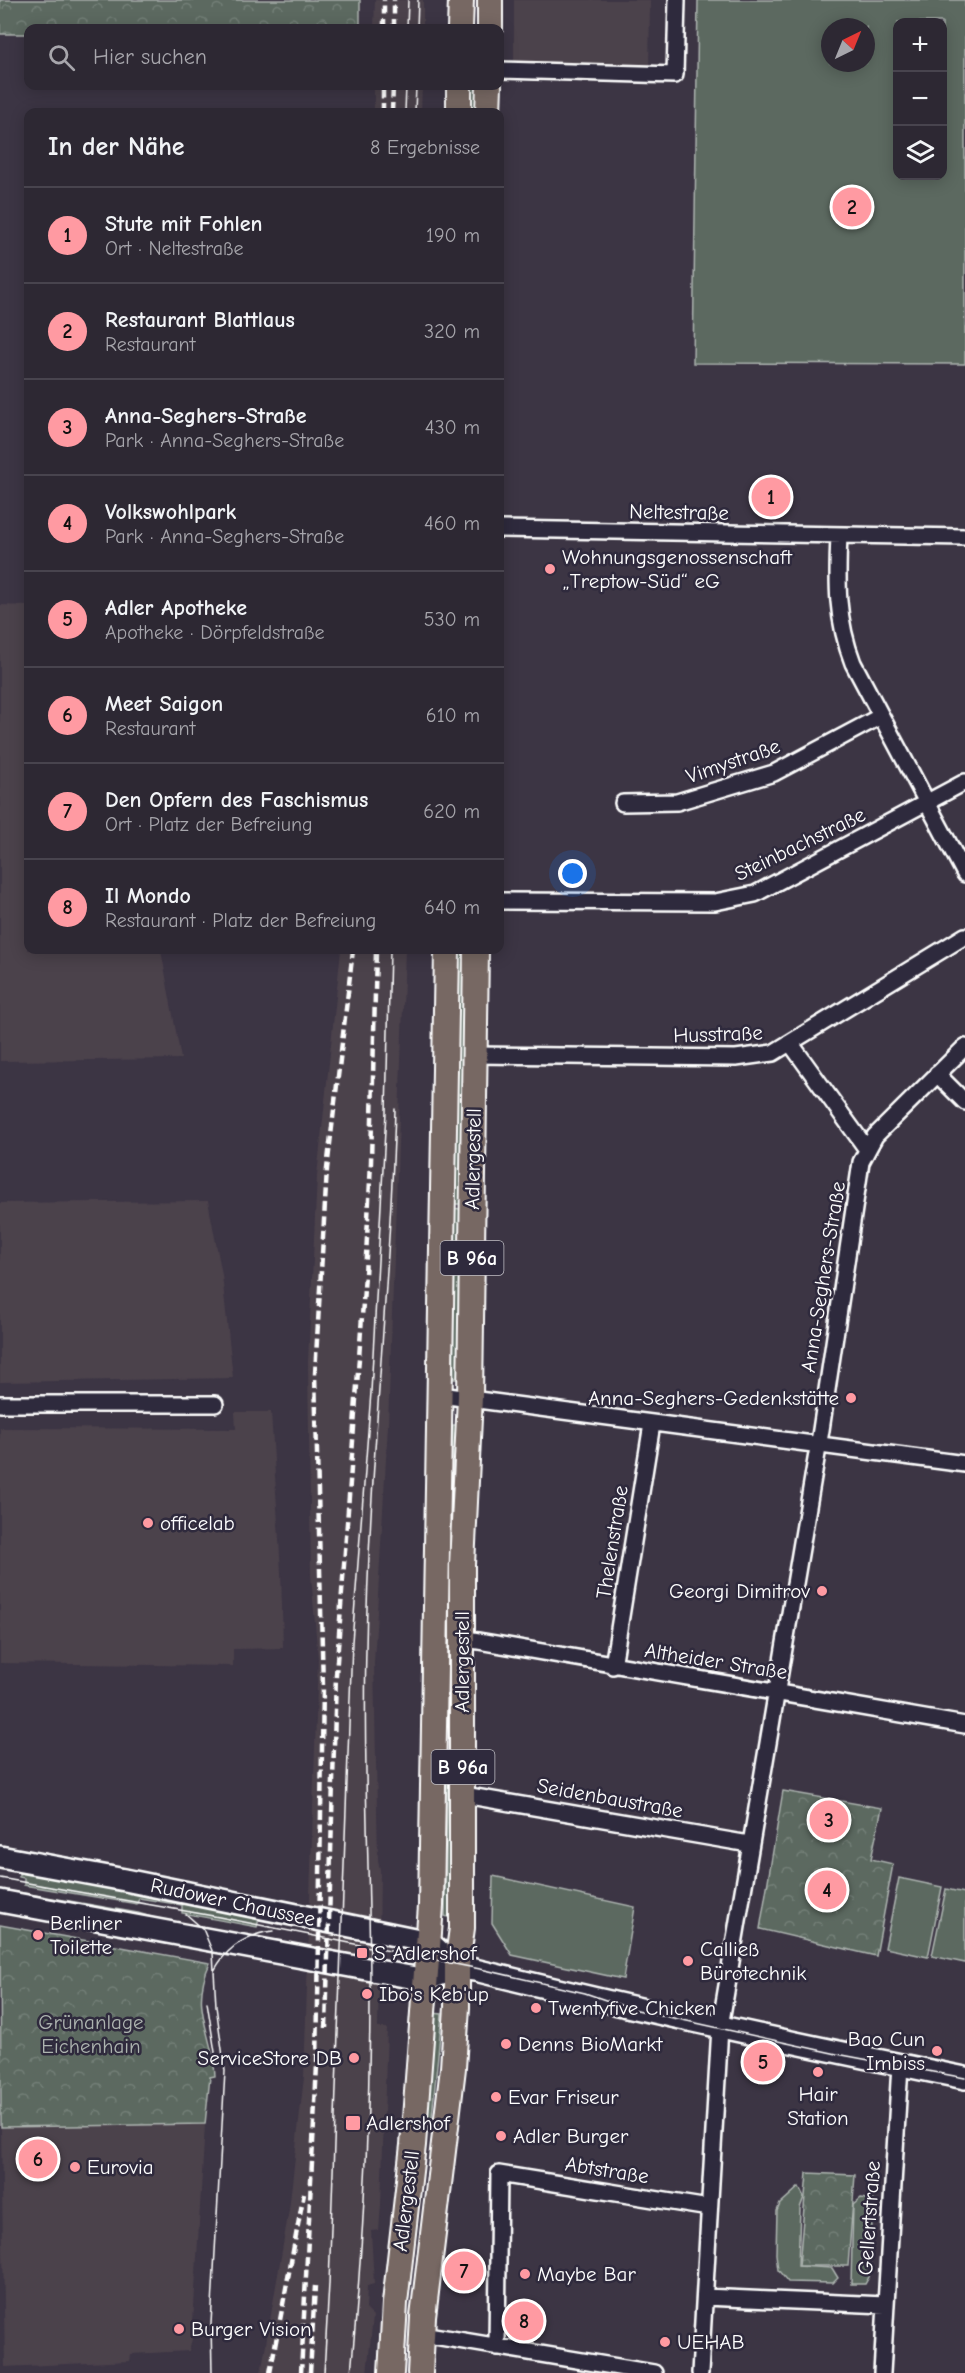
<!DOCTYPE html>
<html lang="de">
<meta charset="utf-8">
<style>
:root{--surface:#2d2833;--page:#35303b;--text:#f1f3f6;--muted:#a7a6ac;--line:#48444e;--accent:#ff9aa2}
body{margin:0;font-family:"Comic Neue",sans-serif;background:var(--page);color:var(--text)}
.controls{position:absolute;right:18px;top:18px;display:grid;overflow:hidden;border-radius:12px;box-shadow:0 3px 15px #0003}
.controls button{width:54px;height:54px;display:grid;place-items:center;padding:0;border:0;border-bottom:2px solid var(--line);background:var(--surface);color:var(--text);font:30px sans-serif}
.compass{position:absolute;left:821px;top:18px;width:54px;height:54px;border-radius:50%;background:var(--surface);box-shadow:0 3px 15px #0003;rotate:43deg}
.you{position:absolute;left:573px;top:874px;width:21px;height:21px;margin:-15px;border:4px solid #fff;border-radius:50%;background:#1a73e8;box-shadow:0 0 0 9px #1a73e833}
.badge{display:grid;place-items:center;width:39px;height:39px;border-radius:50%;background:var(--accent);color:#111;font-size:20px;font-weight:700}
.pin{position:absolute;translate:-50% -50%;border:3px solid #fff;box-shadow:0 2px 6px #0006}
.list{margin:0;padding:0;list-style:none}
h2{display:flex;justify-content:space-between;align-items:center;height:78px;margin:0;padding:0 24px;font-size:26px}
h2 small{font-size:20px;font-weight:400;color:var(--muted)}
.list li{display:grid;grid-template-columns:39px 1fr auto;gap:18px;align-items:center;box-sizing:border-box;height:96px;padding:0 24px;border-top:2px solid var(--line)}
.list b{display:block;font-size:22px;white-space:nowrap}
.list p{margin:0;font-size:20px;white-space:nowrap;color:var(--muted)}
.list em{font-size:20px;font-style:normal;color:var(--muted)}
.icon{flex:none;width:33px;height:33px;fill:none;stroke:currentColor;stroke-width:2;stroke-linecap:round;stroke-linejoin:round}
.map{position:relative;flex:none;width:965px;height:2373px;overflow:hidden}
.search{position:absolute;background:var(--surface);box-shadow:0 3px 15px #0003;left:24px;top:24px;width:480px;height:66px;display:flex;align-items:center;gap:15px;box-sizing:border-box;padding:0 21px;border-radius:12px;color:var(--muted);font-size:22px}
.panel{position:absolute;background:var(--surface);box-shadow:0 3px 15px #0003;left:24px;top:108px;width:480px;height:846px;border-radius:12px}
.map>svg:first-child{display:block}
</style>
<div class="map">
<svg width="965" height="2373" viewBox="0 0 965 2373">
<defs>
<pattern id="forest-crowns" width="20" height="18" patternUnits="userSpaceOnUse" patternTransform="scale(1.5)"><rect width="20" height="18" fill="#5b6960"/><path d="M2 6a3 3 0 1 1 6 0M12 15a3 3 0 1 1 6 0" fill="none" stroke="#748078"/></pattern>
</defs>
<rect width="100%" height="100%" fill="#3c3544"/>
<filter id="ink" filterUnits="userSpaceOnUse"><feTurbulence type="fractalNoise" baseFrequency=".0167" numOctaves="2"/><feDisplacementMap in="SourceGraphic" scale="12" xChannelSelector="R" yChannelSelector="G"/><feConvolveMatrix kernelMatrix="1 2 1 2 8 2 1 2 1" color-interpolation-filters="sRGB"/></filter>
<g filter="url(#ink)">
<path fill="#4c424c" d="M375,0h48v28h-49z
M514,0h136l-1,70 -135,-3z
M374,86h48l-1,26h-47z
M0,605l28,1v344h133l20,109 -181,2z
M341,950h64l-17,475 -14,238 4,197 2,10 -2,158h9l-6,177 -2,25 -8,1 3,53 -7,2 -1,23 7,7 -6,57h-106l28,-163 15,-133 14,-418 -7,-84 -3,-213 9,-186z
M208,1201l14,74 11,103 -233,4v-179z
M235,1412h36l10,160 2,76 -50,1v17l-233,-3v-235l236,1z
M205,2124l-13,215 -3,12 -59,3 -1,7 -124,6 -4,-240z"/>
<path fill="#5b6960" stroke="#adb4b0" stroke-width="1.5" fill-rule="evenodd" d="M698,0h267v364l-272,-1zM898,22h44v154h-44zM830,27h36v36h-36z
M467,86h10l-1,26h-10z
M455,950h9l-4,254h-9z
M451,1208l10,1 -3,170h-4z
M453,1425h5l-4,277 -6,-1z
M448,1754h5l-3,164 -5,-2z
M19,1870l241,44 -3,13 -75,-14v-8l-43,-7 -2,6 -113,-19v-7l-5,-1z
M493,1876l142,31 -12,72 -111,-24 -20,-32z
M899,1878l43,9 -14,70 -43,-9z
M946,1889l19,4v70l-33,-7z
M18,1892l120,21 27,8 -147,-24z
M432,2013l10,1 -11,112h-8z
M799,2187l5,10 -4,11 -2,58 34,2 6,10 -5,5 -45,-1 -10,-12 -2,-16 1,-43 3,-7z
M861,2198l12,2v6l-4,71 -4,7h-14l2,-79z"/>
<path fill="url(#forest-crowns)" stroke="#adb4b0" stroke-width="1.5" d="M0,0h360v28h-332v6h-28z
M783,1791l99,17 -11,51 22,5 -17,92 -116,-27z
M0,1925l210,38c-21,45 3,69 5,113l-5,1 -5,47 -204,3z
M807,2173l48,2 -7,91h-49z"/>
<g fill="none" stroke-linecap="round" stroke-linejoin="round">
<g stroke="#fff" stroke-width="20">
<path id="street" d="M500,70l175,5 2,-75
M500,529l465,8
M839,535c-2,47 -3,84 14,128l112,211
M623,803l54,-1 97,-29 107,-57
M500,901l215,1 40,-8 210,-112
M791,1044l75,104
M475,1055l261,3 37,-5 192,-117
M937,1074l28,28
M440,1395l525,69
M0,1404h215
M461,1638l504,87
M613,1666l39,-242
M464,1795l285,49
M705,2297l180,8
M422,2334l232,39
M497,2347l2,-173 210,34
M700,2373l20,-346 101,-597 40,-268 14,-26 90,-89
M882,2373l18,-308"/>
</g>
<g stroke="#fff" stroke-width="26">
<path id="secondary" d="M0,1857l125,23 304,62 28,26
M0,1901l426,79 31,-12 18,2c162,40 326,75 490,108"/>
</g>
<g stroke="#fff" stroke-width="28">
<path id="primary" d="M460,28l1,-28
M490,28v-28
M459,112v-26
M488,112l1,-26
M391,2373l4,-70 18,-158 18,-239 16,-956
M420,2373l3,-56 30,-249 4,-61v-42l5,-37v-363l8,-168 6,-447"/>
</g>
<use href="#street" stroke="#2f2a3d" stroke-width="15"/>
<use href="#secondary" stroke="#2f2a3d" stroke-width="21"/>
<use href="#primary" stroke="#776864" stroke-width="24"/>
<path stroke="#fff" stroke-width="1.5" d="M407,28l1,-28
M417,28l1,-28
M405,112l1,-26
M415,112l1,-26
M0,1878l219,39 266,53 100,23 41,14
M186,1914l17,15 10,24 3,53 9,65 -14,253 1,49
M214,1971c13,-24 32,-37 59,-40
M207,2002l10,63
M619,2006l218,48 128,24
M324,2373l5,-89 23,-642 19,-250 15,-280 4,-162
M351,2373c12,-127 19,-254 19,-381 0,-115 -7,-229 -4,-343 3,-181 24,-360 29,-540"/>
<path stroke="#fff" stroke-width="4.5" stroke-dasharray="9 4.5" stroke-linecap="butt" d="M384,28v-28
M394,28v-28
M383,112v-26
M392,112l1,-26
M326,2028l10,-353 29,-400 6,-113 5,-212
M270,2373l34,-180
M301,2373l16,-308 6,-378 -8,-313 12,-205 26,-219
M310,2373l5,-87"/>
</g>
</g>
<g fill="#ff9aa2" stroke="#2f2a3d" stroke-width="2">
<circle cx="550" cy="569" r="6"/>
<circle cx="851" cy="1398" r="6"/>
<circle cx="148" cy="1523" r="6"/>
<circle cx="822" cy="1591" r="6"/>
<circle cx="38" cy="1935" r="6"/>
<rect x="356" y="1947" width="12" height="12" rx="3"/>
<circle cx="688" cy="1961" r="6"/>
<circle cx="367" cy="1994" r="6"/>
<circle cx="536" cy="2008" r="6"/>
<circle cx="506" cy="2044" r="6"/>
<circle cx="937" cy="2051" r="6"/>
<circle cx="354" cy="2058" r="6"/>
<circle cx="818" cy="2072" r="6"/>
<circle cx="496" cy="2097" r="6"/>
<rect x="345" y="2115" width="16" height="16" rx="3"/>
<circle cx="501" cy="2136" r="6"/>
<circle cx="75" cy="2167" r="6"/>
<circle cx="525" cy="2274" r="6"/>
<circle cx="179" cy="2329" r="6"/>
<circle cx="665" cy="2342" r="6"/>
</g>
<g text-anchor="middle" stroke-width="5" stroke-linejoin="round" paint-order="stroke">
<g fill="#2f2a3d" stroke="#c1bfc5" stroke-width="1.5">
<rect x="440.5" y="1241" width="63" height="34" rx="4.5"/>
<rect x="431.5" y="1750" width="63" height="34" rx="4.5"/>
</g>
<g font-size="20" font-weight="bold" fill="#fff">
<text x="472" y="1265">B 96a</text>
<text x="463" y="1774">B 96a</text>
</g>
<g font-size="21" fill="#fff" stroke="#2f2a3d">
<text transform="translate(679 512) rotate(1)" y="7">Neltestraße</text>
<text transform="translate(733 761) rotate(-19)" y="7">Vimystraße</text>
<text transform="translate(800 844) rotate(-26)" y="7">Steinbachstraße</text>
<text transform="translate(718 1034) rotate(-2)" y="7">Husstraße</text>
<text transform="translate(473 1159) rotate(-89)" y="7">Adlergestell</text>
<text transform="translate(823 1277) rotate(-81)" y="7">Anna-Seghers-Straße</text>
<text transform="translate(612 1542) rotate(-81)" y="7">Thelenstraße</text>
<text transform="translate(716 1661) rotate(9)" y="7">Altheider Straße</text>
<text transform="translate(462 1662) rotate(-90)" y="7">Adlergestell</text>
<text transform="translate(610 1798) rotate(10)" y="7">Seidenbaustraße</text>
<text transform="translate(233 1902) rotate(12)" y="7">Rudower Chaussee</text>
<text transform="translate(607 2170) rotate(9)" y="7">Abtstraße</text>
<text transform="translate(406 2201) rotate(-83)" y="7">Adlergestell</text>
<text transform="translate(869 2218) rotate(-86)" y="7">Gellertstraße</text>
</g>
<g font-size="21" fill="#fff" stroke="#2f2a3d" text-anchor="start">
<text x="562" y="564">Wohnungsgenossenschaft<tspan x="562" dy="24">„Treptow-Süd“ eG</tspan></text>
<text x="839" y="1405" text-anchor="end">Anna-Seghers-Gedenkstätte</text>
<text x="160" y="1530">officelab</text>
<text x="810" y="1598" text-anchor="end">Georgi Dimitrov</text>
<text x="50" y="1930">Berliner<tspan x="50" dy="24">Toilette</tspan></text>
<text x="700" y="1956">Calließ<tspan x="700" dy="24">Bürotechnik</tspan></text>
<text x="374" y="1960">S Adlershof</text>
<text x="379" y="2001">Ibo's Keb'up</text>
<text x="548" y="2015">Twentyfive Chicken</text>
<text x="925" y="2046" text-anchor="end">Bao Cun<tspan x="925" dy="24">Imbiss</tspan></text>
<text x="518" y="2051">Denns BioMarkt</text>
<text x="342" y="2065" text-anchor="end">ServiceStore DB</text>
<text x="818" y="2101" text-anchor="middle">Hair<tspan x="818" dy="24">Station</tspan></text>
<text x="508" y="2104">Evar Friseur</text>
<text x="366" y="2130">Adlershof</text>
<text x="513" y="2143">Adler Burger</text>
<text x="87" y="2174">Eurovia</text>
<text x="537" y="2281">Maybe Bar</text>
<text x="191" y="2336">Burger Vision</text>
<text x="677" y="2349">UEHAB</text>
</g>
<g font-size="21" fill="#adb4b0" stroke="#2f2a3d">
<text x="91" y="2029">Grünanlage<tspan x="91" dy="24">Eichenhain</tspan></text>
</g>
</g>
</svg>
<div class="controls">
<button>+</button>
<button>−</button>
<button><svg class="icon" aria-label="layers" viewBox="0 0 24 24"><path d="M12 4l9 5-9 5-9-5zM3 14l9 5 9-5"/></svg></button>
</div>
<svg class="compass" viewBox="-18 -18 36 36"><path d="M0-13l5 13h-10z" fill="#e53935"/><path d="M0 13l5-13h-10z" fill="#a7a6ac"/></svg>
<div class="you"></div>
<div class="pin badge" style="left:771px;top:497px">1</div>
<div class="pin badge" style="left:852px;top:207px">2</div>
<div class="pin badge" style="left:829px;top:1820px">3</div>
<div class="pin badge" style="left:827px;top:1890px">4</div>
<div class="pin badge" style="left:763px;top:2062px">5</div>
<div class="pin badge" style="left:38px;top:2159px">6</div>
<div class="pin badge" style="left:464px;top:2271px">7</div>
<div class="pin badge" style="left:524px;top:2321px">8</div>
<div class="search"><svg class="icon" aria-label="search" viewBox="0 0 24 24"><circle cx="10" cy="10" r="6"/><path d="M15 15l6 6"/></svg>Hier suchen</div>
<section class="panel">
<h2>In der Nähe<small>8 Ergebnisse</small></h2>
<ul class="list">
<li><span class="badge">1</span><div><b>Stute mit Fohlen</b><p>Ort · Neltestraße</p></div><em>190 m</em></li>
<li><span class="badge">2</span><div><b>Restaurant Blattlaus</b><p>Restaurant</p></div><em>320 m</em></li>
<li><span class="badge">3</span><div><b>Anna-Seghers-Straße</b><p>Park · Anna-Seghers-Straße</p></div><em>430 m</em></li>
<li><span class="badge">4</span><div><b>Volkswohlpark</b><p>Park · Anna-Seghers-Straße</p></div><em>460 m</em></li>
<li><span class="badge">5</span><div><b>Adler Apotheke</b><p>Apotheke · Dörpfeldstraße</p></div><em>530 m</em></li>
<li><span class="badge">6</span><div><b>Meet Saigon</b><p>Restaurant</p></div><em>610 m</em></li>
<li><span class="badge">7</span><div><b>Den Opfern des Faschismus</b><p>Ort · Platz der Befreiung</p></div><em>620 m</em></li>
<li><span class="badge">8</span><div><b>Il Mondo</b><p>Restaurant · Platz der Befreiung</p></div><em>640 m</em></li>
</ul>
</section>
</div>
